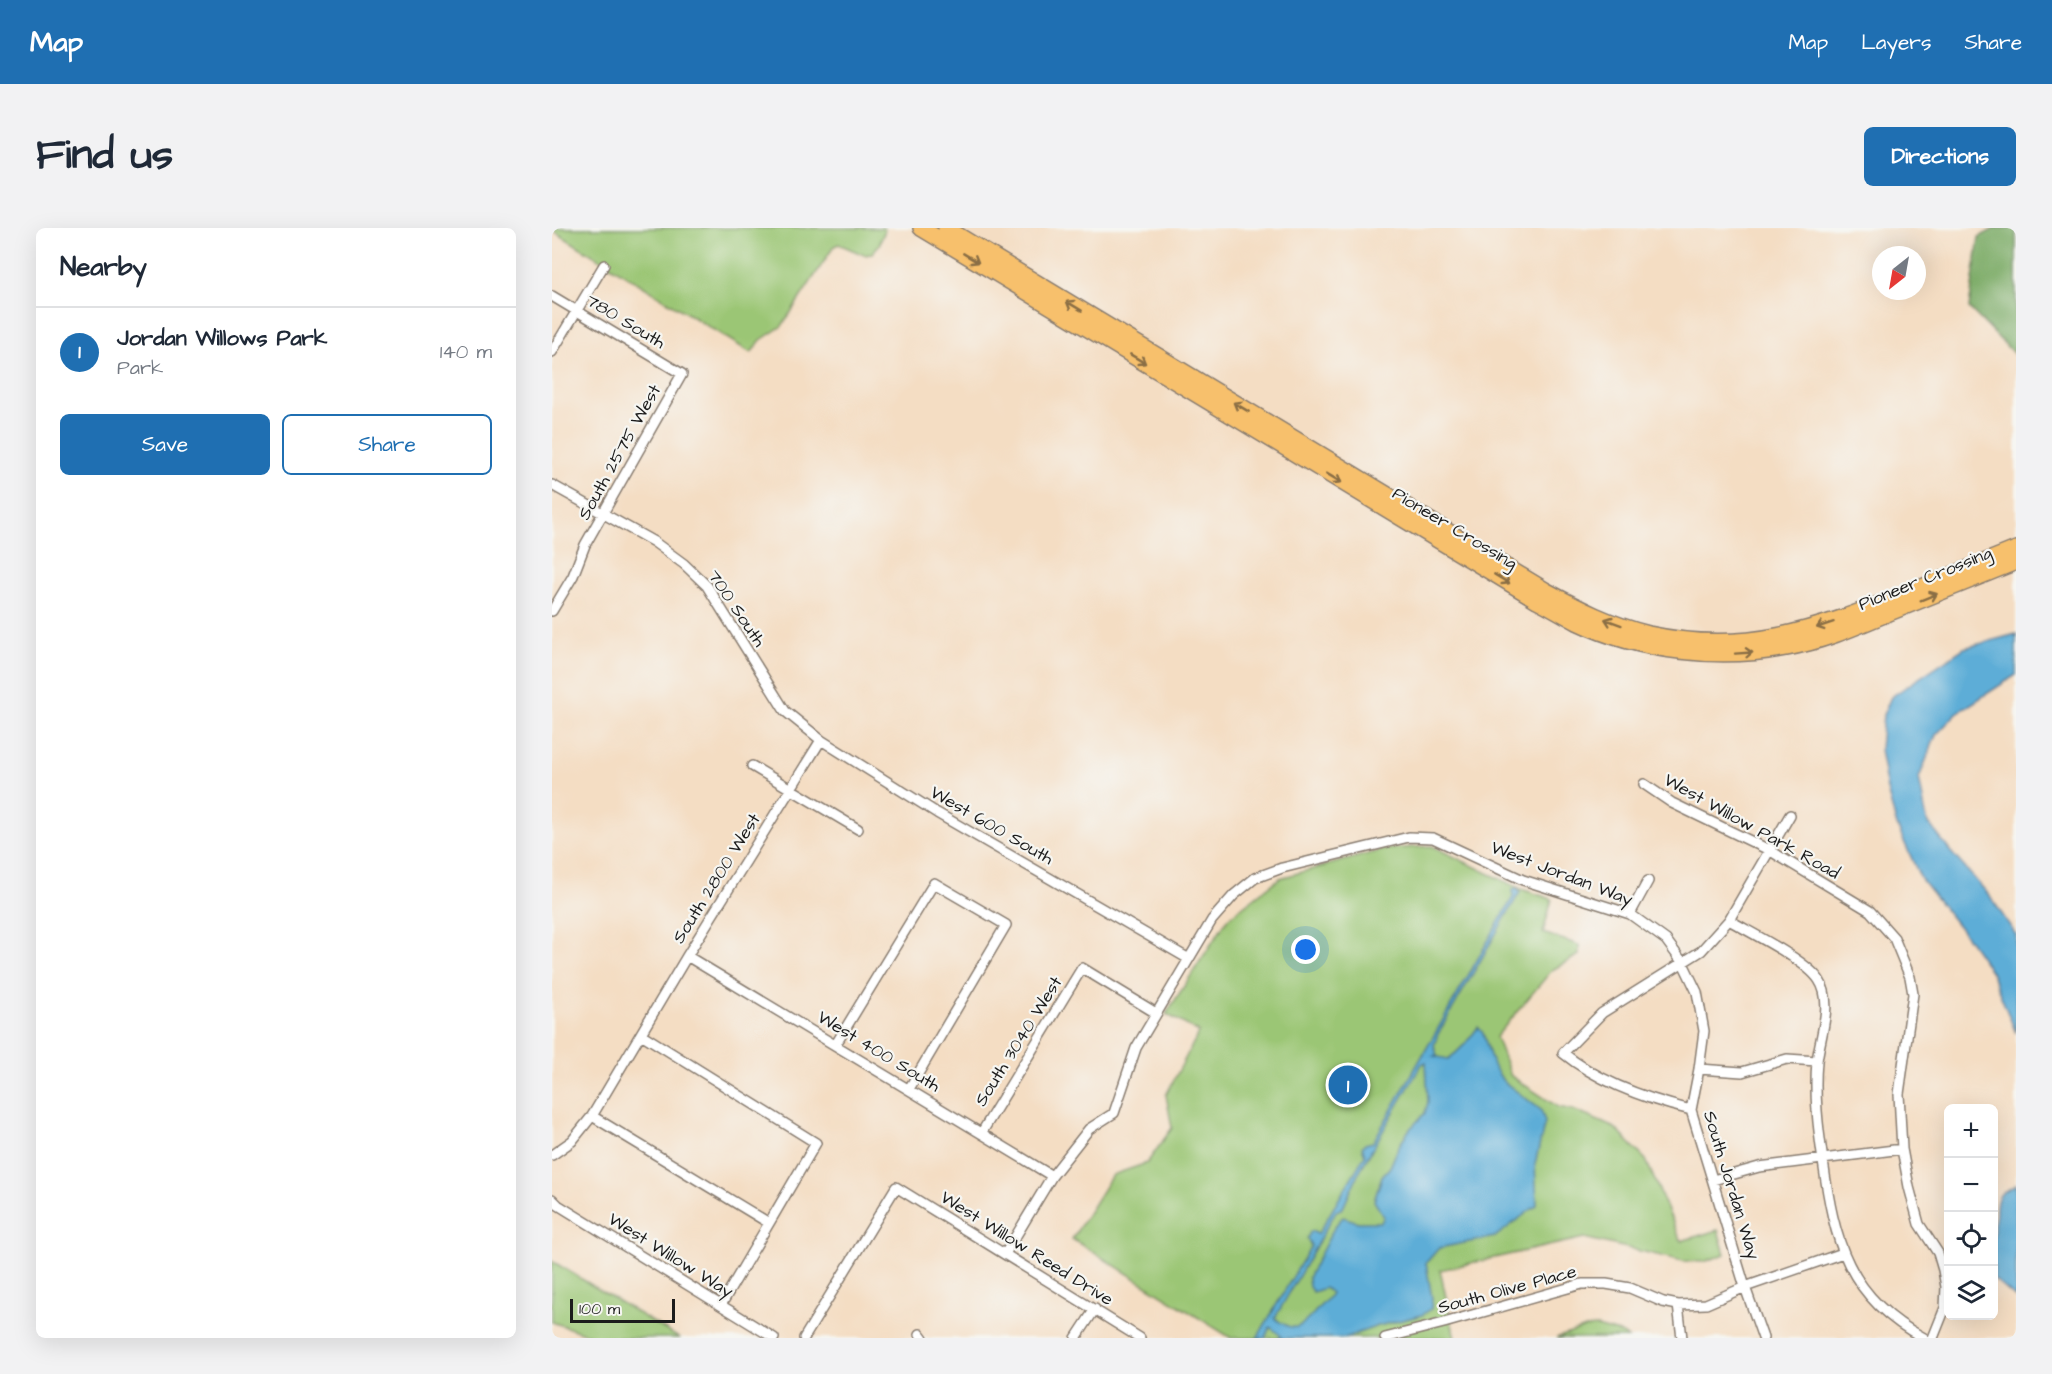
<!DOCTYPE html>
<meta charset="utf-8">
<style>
:root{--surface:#fff;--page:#f2f2f3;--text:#1f2937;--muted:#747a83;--line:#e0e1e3;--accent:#1f6fb2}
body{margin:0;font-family:"Architects Daughter",sans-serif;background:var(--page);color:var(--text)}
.controls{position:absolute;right:18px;bottom:18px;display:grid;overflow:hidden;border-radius:9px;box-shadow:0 6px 24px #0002}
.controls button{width:54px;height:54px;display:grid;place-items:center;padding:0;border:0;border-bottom:2px solid var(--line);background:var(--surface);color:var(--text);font:30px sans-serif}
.compass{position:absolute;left:1320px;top:18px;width:54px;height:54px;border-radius:50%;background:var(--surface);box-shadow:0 6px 24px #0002;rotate:211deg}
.scale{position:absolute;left:18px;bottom:15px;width:105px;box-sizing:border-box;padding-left:6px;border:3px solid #1c1c1c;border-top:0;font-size:16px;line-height:21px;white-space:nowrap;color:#1c1c1c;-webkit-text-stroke:4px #f6f6f2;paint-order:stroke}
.you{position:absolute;left:754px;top:722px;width:21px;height:21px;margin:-15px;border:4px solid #fff;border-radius:50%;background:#1a73e8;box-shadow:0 0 0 9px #1a73e833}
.badge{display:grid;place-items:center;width:39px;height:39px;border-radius:50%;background:var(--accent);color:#fff;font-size:20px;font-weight:700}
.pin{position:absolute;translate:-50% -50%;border:3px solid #fff;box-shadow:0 2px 6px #0006}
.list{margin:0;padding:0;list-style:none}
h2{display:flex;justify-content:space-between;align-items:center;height:78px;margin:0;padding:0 24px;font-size:26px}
h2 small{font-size:20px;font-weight:400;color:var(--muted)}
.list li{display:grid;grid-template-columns:39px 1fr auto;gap:18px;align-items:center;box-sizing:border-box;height:90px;padding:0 24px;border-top:2px solid var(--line)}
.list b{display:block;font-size:22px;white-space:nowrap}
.list p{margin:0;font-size:20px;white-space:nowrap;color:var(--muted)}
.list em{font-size:20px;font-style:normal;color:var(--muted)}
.actions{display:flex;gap:12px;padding:18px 24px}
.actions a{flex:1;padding:14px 0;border:2px solid var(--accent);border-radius:9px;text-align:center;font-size:21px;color:var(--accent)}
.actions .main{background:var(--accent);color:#fff}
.icon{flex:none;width:33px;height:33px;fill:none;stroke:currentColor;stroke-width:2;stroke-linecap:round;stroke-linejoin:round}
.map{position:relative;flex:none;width:1464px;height:1110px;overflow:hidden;border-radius:9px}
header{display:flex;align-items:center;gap:36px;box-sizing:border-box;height:84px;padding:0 30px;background:var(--accent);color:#fff}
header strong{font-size:28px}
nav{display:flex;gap:33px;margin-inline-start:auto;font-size:21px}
.intro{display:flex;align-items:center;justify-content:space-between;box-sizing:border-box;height:144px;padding:0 36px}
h1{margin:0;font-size:42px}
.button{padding:15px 27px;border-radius:9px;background:var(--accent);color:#fff;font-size:21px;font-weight:700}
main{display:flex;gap:36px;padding:0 36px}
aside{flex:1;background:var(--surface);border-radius:9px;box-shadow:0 6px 24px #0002}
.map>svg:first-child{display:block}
</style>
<header>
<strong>Map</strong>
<nav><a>Map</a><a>Layers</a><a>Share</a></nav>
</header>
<div class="intro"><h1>Find us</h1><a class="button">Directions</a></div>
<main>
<aside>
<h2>Nearby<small></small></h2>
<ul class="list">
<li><span class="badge">1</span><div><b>Jordan Willows Park</b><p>Park</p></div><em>140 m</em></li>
</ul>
<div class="actions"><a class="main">Save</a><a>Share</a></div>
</aside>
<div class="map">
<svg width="1464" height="1110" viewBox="0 0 1464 1110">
<rect width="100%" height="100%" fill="#f6f6f2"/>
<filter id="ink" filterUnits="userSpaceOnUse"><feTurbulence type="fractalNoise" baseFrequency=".0167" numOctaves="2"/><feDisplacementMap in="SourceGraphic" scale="12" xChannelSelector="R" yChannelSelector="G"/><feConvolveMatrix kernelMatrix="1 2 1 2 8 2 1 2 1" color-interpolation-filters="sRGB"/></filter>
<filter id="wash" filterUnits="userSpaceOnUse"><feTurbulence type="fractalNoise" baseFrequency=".008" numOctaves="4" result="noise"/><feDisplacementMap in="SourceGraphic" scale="24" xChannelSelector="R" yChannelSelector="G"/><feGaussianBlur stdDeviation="1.35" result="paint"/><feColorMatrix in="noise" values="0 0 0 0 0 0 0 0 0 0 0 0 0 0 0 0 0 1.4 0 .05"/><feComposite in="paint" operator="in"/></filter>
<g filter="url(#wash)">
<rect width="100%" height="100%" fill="#f4ddc3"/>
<path fill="#9bc674" stroke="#5c7148" stroke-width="1.5" d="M0,0h332l1,2 -6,15 -8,9 -7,1 -25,-11 -5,2 -52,80 -21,14 -10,13 -199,-123z
M880,618l89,43 31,10 -9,34 36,12v10l-27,15 -56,67 15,39 47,31 15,3 42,18 31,32 35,81 37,-11 7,24 -21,8 -21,-1 -99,-23 -144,32 15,68h-224l-159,-99 40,-64 35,-12 25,-35 -6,-33 33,-63 -33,-18 62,-96 52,-40 106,-29z
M0,1033l127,77h-87l-3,-3 -37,-13z
M1045,1099l26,7 5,4h-72l29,-10z"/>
<path fill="#7cab66" stroke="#4c6441" stroke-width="1.5" d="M1444,0h20v128l-47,-48 10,-71z"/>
<path fill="#5dadd7" stroke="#3c647a" stroke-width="1.5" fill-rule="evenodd" d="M1464,406v41l-59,38 -21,22 -17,43 8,43 23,30 40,45 26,39v98l-25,-61 -25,-36 -45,-57 -24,-53 -10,-36 -7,-41 3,-34 8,-18 73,-49z
M965,660l3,4 -82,142 -4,11 3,10 -3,1 14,3c12,-8 22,-20 30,-32l5,6 10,32 10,16 38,29 4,12 -10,42 2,41 -42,32 -56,11 -13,15 6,35 -1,11 -9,6 -44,11 -34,12h-65l2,-2 -11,-9 -5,11h-8l54,-92 -4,-8 4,-7 7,3 47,-79 -3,-8 3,-3 8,-2 140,-245v-8zM874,834l2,40 -3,11 -16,17 -10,16 -9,21 -8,9 -8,25 10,16 -3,5h-23l-15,-5 -8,9 -27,52 1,9 4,5 12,-4 6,5c-4,8 -11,12 -16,19 -15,16 -21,22 -40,6l61,-107 7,-3 16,-36 63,-108z
M1464,956v114l-22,-19v-56c4,-9 -1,-19 6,-28 4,-5 12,-7 16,-11z"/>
</g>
<g filter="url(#ink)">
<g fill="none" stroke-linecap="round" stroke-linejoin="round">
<g stroke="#887c70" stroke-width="12">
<path id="minor" d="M0,68l130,78 -97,171 -12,31 -21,35
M0,124l52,-87
M0,257l102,57 30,22 23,22 78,125 36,29 116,73 252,146
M200,538l106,63
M1092,556l28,19 97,47 101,61 24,27 16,39 3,17 -14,100 3,55 7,38 10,37 19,29 5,17 3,17 -1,21 -12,30
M1078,686l18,-33
M1177,692c22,13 77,40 90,60 15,22 1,56 -2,81 -3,33 1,66 6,100 11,80 25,137 101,177
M135,728l365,220
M89,806l175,109 -95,162
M284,816l98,-161 72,42 -97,164
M1147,841l43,3 45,-13 30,2
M1139,882c-45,-11 -92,-28 -128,-57l39,-40 99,-62 28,-31 61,-105
M40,888l177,107
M430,904l100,-164 74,45
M0,927l20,-14 20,-25 95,-160 134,-216
M1161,952l46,-13 143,-18
M0,971l6,6 216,133
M453,1026l47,-78 37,-47 25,-16 22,-65 76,-128 22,-25 21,-17 27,-10 127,-31 24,1 90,42 107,34 36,26 17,23 14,29 7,39 -5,38 -8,41 54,177 18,51
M1126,1077l4,33
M368,1106l3,4
M252,1110l92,-151 244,151
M524,1110l19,-29
M833,1110l59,-15 138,-39h24l24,4 33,14 15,3 28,-1 39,-17 98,-34"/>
</g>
<g stroke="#887c70" stroke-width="18">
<path id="highway" d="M369,0l616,372c14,7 27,15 40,22 63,30 141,39 209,26 36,-6 70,-21 103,-35 43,-17 85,-34 127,-51
M394,0l599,362c33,18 67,35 104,44 96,21 165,-4 253,-39 38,-15 76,-31 114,-46"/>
</g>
<use href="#minor" stroke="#fff" stroke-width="9"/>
<use href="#highway" stroke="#f7c06c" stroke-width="15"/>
</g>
<defs><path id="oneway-shaft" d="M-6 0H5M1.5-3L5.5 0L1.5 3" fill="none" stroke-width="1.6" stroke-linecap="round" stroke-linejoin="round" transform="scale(1.5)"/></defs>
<g stroke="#8a6e44">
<use href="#oneway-shaft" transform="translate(419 30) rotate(31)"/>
<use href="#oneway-shaft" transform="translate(522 78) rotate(-149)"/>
<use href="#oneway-shaft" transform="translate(586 131) rotate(31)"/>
<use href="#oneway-shaft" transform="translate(689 179) rotate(-149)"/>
<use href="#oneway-shaft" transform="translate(782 250) rotate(31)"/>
<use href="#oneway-shaft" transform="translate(950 351) rotate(31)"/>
<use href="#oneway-shaft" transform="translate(1377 369) rotate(-22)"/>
<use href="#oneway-shaft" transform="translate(1061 394) rotate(-160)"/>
<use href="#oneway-shaft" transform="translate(1273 397) rotate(162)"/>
<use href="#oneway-shaft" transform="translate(1192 425) rotate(-4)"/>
</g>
</g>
<g text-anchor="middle" stroke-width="4.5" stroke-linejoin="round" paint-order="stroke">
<g font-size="18" fill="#1c1c1c" stroke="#f6f6f2">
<text transform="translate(74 93) rotate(31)" y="6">780 South</text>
<text transform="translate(67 224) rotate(-61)" y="6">South 2575 West</text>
<text transform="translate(903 300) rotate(31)" y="6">Pioneer Crossing</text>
<text transform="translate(1373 350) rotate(-22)" y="6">Pioneer Crossing</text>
<text transform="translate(185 380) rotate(56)" y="6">700 South</text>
<text transform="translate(440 597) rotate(30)" y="6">West 600 South</text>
<text transform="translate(1200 598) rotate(29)" y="6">West Willow Park Road</text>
<text transform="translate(1010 645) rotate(21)" y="6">West Jordan Way</text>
<text transform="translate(164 650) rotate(-58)" y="6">South 2800 West</text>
<text transform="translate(466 813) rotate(-58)" y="6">South 3040 West</text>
<text transform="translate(327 823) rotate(31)" y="6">West 400 South</text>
<text transform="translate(1180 957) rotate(73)" y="6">South Jordan Way</text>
<text transform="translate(475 1020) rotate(32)" y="6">West Willow Reed Drive</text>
<text transform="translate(119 1027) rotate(32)" y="6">West Willow Way</text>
<text transform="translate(955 1061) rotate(-15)" y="6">South Olive Place</text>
</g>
</g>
</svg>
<div class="controls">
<button>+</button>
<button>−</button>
<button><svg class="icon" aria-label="locate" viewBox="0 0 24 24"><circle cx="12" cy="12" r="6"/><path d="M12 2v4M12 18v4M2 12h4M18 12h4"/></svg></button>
<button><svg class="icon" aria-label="layers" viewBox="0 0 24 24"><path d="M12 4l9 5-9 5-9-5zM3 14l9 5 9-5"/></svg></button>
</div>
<svg class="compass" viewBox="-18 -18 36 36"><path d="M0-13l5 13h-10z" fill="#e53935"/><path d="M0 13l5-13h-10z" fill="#747a83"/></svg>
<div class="scale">100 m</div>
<div class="you"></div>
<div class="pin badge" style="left:796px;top:857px">1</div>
</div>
</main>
